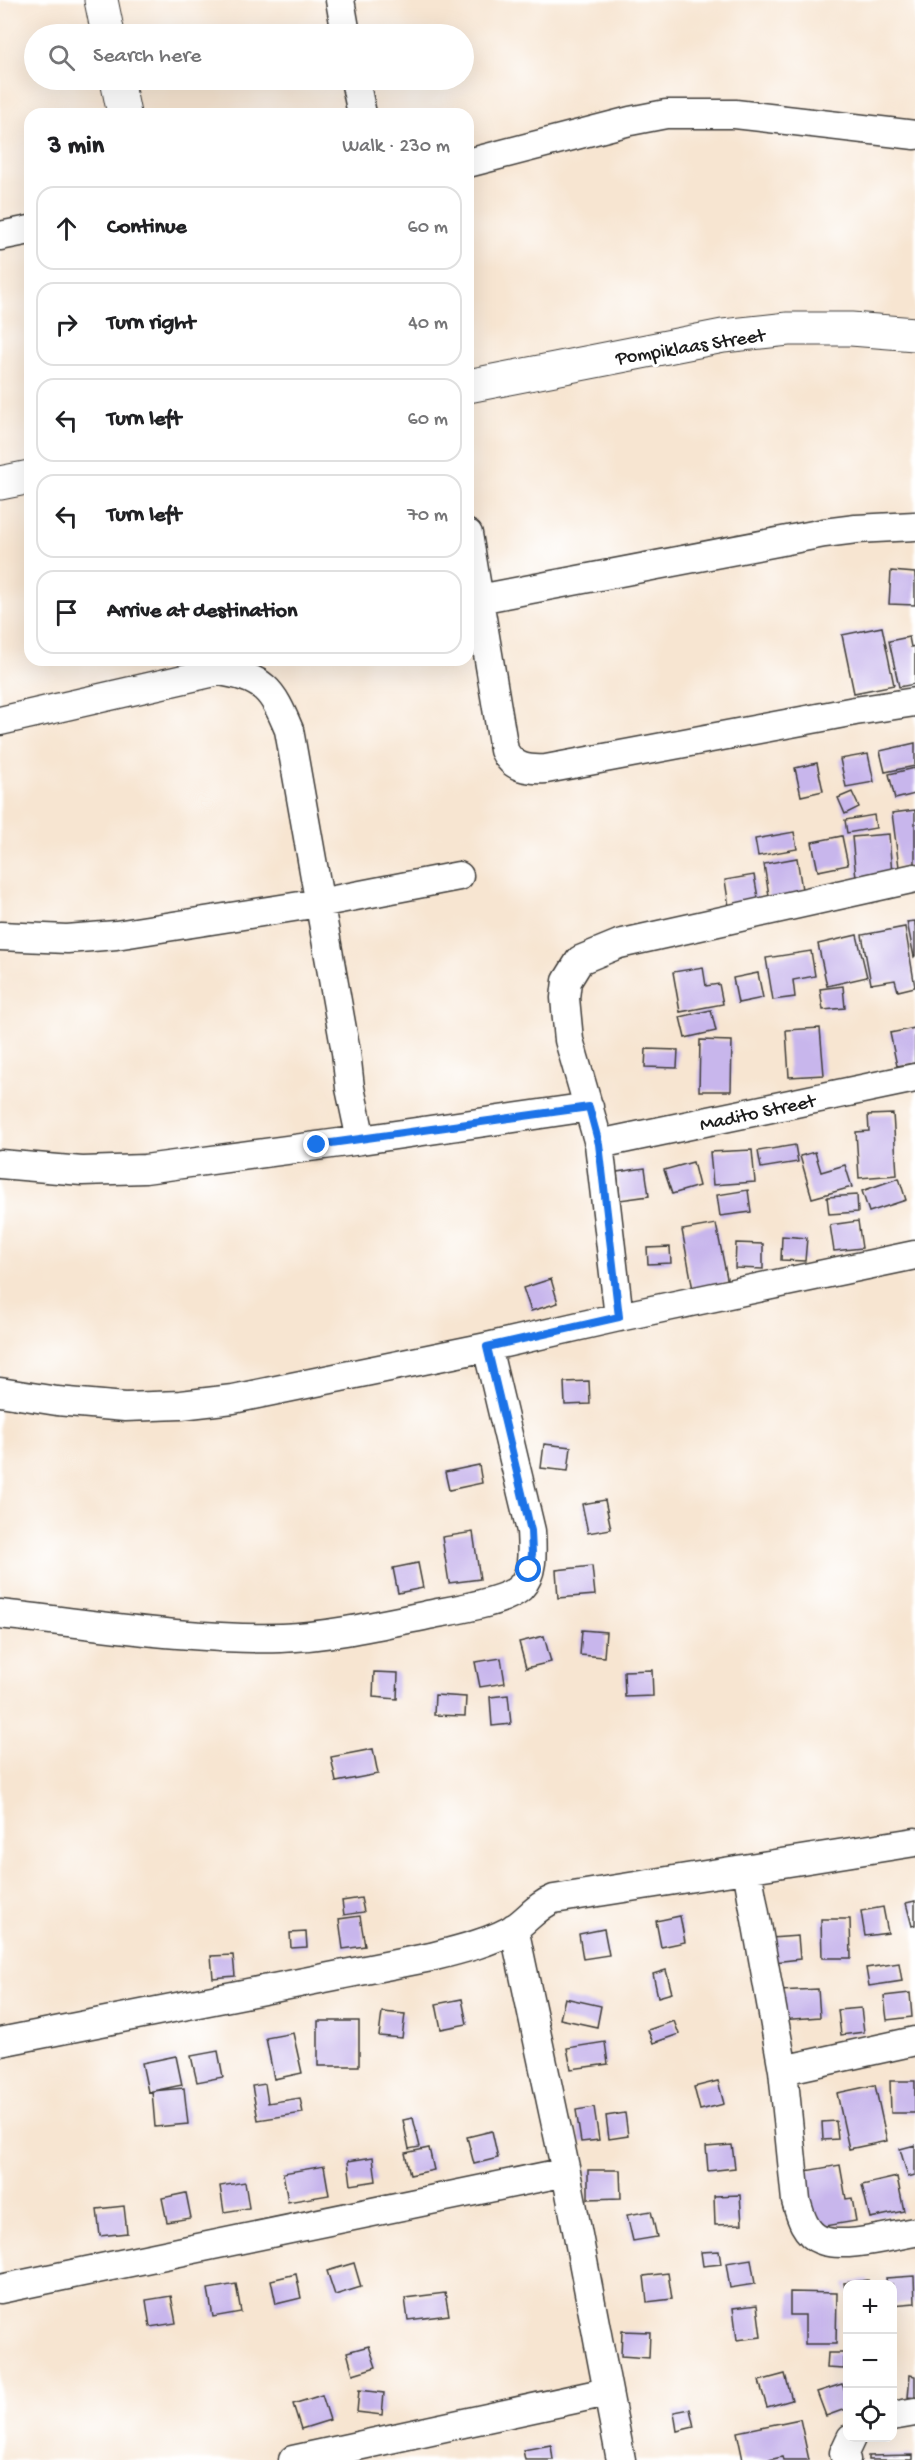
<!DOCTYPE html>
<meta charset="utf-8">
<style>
:root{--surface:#fff;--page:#f2f2f2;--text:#202124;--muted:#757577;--line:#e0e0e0}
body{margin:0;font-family:"Gochi Hand",sans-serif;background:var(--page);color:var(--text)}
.controls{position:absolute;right:18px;bottom:18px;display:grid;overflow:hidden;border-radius:12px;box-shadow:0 6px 24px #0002}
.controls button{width:54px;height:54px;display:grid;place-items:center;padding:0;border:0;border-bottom:2px solid var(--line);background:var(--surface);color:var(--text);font:30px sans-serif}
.stop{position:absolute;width:18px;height:18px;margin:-14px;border:4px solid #1a73e8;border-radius:50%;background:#fff}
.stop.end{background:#1a73e8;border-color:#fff;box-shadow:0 2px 6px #0008}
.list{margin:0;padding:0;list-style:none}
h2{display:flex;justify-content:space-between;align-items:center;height:78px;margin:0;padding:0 24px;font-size:26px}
h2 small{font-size:20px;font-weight:400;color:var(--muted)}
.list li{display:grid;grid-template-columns:39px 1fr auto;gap:18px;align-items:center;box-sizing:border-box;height:84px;margin:0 12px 12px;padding:0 12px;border:2px solid var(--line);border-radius:18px}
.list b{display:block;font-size:22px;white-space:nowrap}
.list em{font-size:20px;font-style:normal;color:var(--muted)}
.icon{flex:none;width:33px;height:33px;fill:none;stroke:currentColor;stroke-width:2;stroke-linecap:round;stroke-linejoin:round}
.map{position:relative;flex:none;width:915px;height:2460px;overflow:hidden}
.search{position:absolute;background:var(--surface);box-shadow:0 6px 24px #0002;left:24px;top:24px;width:450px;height:66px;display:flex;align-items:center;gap:15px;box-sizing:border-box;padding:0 21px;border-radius:33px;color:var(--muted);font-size:22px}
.panel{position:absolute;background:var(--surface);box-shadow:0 6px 24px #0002;left:24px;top:108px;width:450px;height:558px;border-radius:18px}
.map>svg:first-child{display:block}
</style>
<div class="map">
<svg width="915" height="2460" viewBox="0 0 915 2460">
<rect width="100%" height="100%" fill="#fff"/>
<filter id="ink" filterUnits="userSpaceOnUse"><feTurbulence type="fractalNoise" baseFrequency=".0167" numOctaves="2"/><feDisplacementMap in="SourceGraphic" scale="12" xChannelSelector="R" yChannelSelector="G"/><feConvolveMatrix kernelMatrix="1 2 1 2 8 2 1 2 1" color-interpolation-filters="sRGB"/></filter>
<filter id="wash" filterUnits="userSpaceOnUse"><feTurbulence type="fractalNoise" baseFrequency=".008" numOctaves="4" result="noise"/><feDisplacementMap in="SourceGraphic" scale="24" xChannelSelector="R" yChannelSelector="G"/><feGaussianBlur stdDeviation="1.35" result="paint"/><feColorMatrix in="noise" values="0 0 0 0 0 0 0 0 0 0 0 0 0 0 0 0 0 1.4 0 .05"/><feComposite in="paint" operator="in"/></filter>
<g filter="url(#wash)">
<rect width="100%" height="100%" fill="#f7e5d1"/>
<g id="blocks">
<path fill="#c8b6ec" d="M891,571l24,2v32l-26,-1z
M882,627l12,58 -40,8 -12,-58z
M909,637l2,10 4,-1v38l-16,3 -10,-46z
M915,743v23l-30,6 -5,-21z
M868,754l6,28 -28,5 -6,-28z
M817,763l6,28 -22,5 -6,-28z
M915,768v26l-20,5 -6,-25z
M852,792l7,15 -14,7 -7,-16z
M915,810v55l-16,2 -7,-54z
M874,815l2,13 -29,5 -2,-13z
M794,832l3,17 -39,7 -3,-17z
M889,834l3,41 -36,3 -4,-41z
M842,836l6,29 -30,6 -6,-29z
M797,858l7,44 -33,6 -7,-44z
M754,875l5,28 -30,4 -4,-27z
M915,921v35l-1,1 -7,-35z
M905,927l10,60 -17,4 -3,-11 -24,4 -9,-49z
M857,935l10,42 -40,9 -9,-42z
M811,951l4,25 -22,4 2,17 -22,3 -7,-42z
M703,967l3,19 13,-2 4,20 -43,8 -7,-40z
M758,973l5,25 -25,5 -5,-25z
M843,986l2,22 -22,2 -3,-21z
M711,1010l5,21 -31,7 -5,-21z
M820,1028l4,47 -35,2 -3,-47z
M915,1028v35l-18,3 -7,-33z
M700,1040l32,1 -1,50h-32z
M646,1049l32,1 -1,18 -32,-1z
M893,1114l4,61 -38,3 -3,-46 13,-1 -1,-16z
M795,1145l3,17 -37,6 -3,-17z
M752,1150l3,32 -42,3 -3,-33z
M815,1152l6,20 24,-7 7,22 -40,11 -12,-42z
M693,1162l6,24 -27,8 -8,-24z
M645,1168l4,28 -29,4 -3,-28z
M899,1178l7,22 -37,12 -7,-21z
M748,1190l3,22 -31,4 -3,-21z
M857,1195l1,17 -29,2 -2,-17z
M858,1221l4,27 -28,3 -4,-26z
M716,1224l12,59 -35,7 -11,-60z
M782,1236l25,2 -2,23 -24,-1z
M736,1243l27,1v25l-28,-1z
M670,1247l1,16 -23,1 -1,-16z
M551,1279l7,24 -27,8 -8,-23z
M589,1381l1,23 -25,1 -1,-23z
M544,1444l27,3 -3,24 -27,-3z
M479,1465l3,18 -33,7 -4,-18z
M605,1500l6,29 -23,4 -6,-29z
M473,1532l7,47 -31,4 -7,-46z
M418,1563l5,25 -25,5 -5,-25z
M592,1566l3,29 -37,3 -2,-28z
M582,1630l24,2 -2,25 -24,-2z
M544,1636l7,26 -25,6 -7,-26z
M501,1658l4,25 -25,4 -5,-25z
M652,1670l1,26 -28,1 -1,-26z
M374,1672l24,1 -1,26 -24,-2z
M435,1695l31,2 -1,19 -31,-1z
M508,1695l3,29 -19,2 -2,-29z
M373,1749l5,25 -42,8 -5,-25z
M361,1898l3,14 -20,3 -2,-14z
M915,1901v24l-3,1 -6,-23z
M883,1907l5,26 -23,3 -4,-25z
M360,1916l5,30 -22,3 -4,-30z
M680,1916l5,26 -24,5 -5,-26z
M821,1919h29l1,39h-29z
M604,1929l5,26 -26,4 -4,-25z
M306,1932l1,15 -16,1 -1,-15z
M798,1936l2,23 -26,3 -3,-24z
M233,1955l2,21 -22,2 -2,-22z
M899,1963l3,18 -33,5 -3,-18z
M666,1970l6,23 -14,4 -5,-23z
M818,1989l2,28 -40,3 -2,-29z
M910,1993l2,24 -25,3 -3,-24z
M565,1998l36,8 -4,21 -37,-8z
M462,1999l5,25 -26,5 -5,-25z
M861,2008l3,24 -23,3 -3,-25z
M382,2012l23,2 -3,24 -23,-2z
M318,2021h41v45h-41z
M674,2021l5,13 -26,9 -5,-13z
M293,2033l9,40 -28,6 -8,-41z
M605,2042l3,22 -37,5 -4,-21z
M218,2051l5,26 -26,5 -6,-26z
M176,2056l6,29 -34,7 -6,-29z
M718,2081l6,23 -24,6 -6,-23z
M890,2081h25v32h-24z
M265,2084l3,19 32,-5 3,15 -45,7 -6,-34z
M875,2085l12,56 -38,8 -12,-56z
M184,2088l4,36 -33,3 -3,-36z
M594,2107l5,33 -18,2 -5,-32z
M625,2113l3,23 -19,3 -3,-23z
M413,2118l7,29 -11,2 -6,-29z
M836,2121l2,18 -15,1 -1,-18z
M492,2131l6,27 -24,6 -7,-27z
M732,2145l3,23 -27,3 -2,-24z
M915,2145v30l-7,2 -8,-28z
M429,2148l5,22 -24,5 -5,-22z
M373,2157l3,24 -25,4 -3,-24z
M840,2165l6,34 6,-1 4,23 -42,7 -9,-57z
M324,2166l5,29 -41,7 -5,-29z
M588,2170h32l1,28 -33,1z
M897,2177l7,34 -34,7 -8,-33z
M245,2182l4,26 -25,4 -4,-26z
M186,2193l5,25 -24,4 -5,-24z
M740,2195l2,29 -27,1 -1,-29z
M124,2206l3,27 -27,3 -3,-27z
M651,2211l6,26 -24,4 -6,-26z
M719,2251l2,13 -18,2 -2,-14z
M751,2259l4,25 -25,4 -4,-25z
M354,2263l7,24 -26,8 -8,-24z
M668,2273l4,26 -25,3 -3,-26z
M296,2274l5,24 -25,6 -5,-24z
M914,2276l1,27 -23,2v-21h-5l-1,-6z
M868,2280l1,4h-21l-2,12 -2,-13z
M236,2284l5,28 -28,5 -5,-28z
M790,2292l47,1 -1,51h-31v-29h-15z
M445,2293l4,22 -41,5 -3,-22z
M171,2296l5,27 -26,4 -4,-27z
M757,2305l4,32 -24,3 -4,-32z
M622,2331l28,1 -1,26 -28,-2z
M369,2346l7,21 -23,7 -6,-22z
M828,2353h16v16l-17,-1z
M785,2374l7,26 -25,7 -8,-26z
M910,2375l5,1v22l-7,-1z
M842,2384l6,14v10l-22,8 -9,-24z
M359,2390l25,3 -2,22 -25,-3z
M322,2395l8,25 -29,9 -8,-25z
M690,2409l4,18 -17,4 -3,-19z
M800,2419l9,41h-26l-1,-3 -13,3h-26l-6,-28z
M551,2445l2,15h-28l-2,-10z
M912,2455v5h-44v-4z"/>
</g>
</g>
<g filter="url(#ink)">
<use href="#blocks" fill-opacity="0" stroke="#3d3a37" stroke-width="1.5"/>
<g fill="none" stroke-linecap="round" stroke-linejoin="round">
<g stroke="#3d3a37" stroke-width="31">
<path id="street" d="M340,0l6,34
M355,80l7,34
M468,163l162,-42 36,-7h69l180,21
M0,236l30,-6
M468,534l36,216c8,18 24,20 42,19l309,-58 60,-9
M479,599l345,-66 32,-4 59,-3
M0,721l219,-50c45,7 53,18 70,59l57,322 4,36 11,52 -216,29 -63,2 -82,-7
M0,936l67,3 49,-4 203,-32 140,-27
M361,1140l228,-33
M599,1144l316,-66
M619,1317l-20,-173 -30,-104 -4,-42 2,-17 13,-21 39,-16 296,-66
M0,1392l57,9 68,6 56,-2 52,-6 254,-52 132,-30 296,-62
M0,1614c93,10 187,26 281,24 51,-2 102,-14 152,-24 21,-4 72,-12 87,-26 14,-14 12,-38 11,-57l-44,-184
M747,1869l36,201 13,131c4,14 9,33 25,39 23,9 69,-4 94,-8
M514,1928l52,244 55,288
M0,2042l431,-85c24,-6 65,-16 85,-30 13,-9 22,-22 38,-28l361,-57
M783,2070l132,-29
M0,2289l566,-117
M892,2416l23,-4
M293,2460l314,-68
M846,2460l-2,-7 7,-15"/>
</g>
<g stroke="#3d3a37" stroke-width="35">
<path id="secondary" d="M101,0l7,34
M117,80l7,34
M468,386l255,-50 65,-7h63l64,5
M0,483l30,-6"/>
</g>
<use href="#street" stroke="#fff" stroke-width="28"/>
<use href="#secondary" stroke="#fff" stroke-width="33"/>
</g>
</g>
<g fill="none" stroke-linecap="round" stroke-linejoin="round" filter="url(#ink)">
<path stroke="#1a73e8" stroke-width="8" d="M317,1145l272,-38 10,37 20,173 -132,30 44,184 1,23 -3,16"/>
</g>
<g text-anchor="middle" stroke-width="6" stroke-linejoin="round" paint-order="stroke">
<g font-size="20" fill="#1c1c1c" stroke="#fff">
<text transform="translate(690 345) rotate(-9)" y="7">Pompiklaas Street</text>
<text transform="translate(757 1111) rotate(-12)" y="7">Madito Street</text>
</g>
</g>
</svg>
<div class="controls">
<button>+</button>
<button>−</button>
<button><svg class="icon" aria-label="locate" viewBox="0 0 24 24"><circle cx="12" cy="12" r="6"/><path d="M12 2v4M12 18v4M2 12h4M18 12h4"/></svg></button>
</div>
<div class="stop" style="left:529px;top:1570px"></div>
<div class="stop end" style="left:317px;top:1145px"></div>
<div class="search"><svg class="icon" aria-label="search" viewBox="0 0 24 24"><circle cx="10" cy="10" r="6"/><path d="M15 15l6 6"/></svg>Search here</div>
<section class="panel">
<h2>3 min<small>Walk · 230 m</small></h2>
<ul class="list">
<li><svg class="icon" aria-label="ahead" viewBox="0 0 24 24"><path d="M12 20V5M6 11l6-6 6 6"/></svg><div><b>Continue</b></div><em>60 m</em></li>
<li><svg class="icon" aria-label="right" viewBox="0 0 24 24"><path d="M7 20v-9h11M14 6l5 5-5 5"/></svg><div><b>Turn right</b></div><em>40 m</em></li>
<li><svg class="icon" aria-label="left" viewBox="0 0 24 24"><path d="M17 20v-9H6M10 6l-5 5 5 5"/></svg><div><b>Turn left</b></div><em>60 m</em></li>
<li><svg class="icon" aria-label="left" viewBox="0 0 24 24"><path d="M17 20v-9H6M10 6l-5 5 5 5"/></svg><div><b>Turn left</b></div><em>70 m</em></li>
<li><svg class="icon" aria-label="arrive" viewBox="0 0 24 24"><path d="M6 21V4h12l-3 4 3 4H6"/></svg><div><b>Arrive at destination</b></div></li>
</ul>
</section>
</div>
